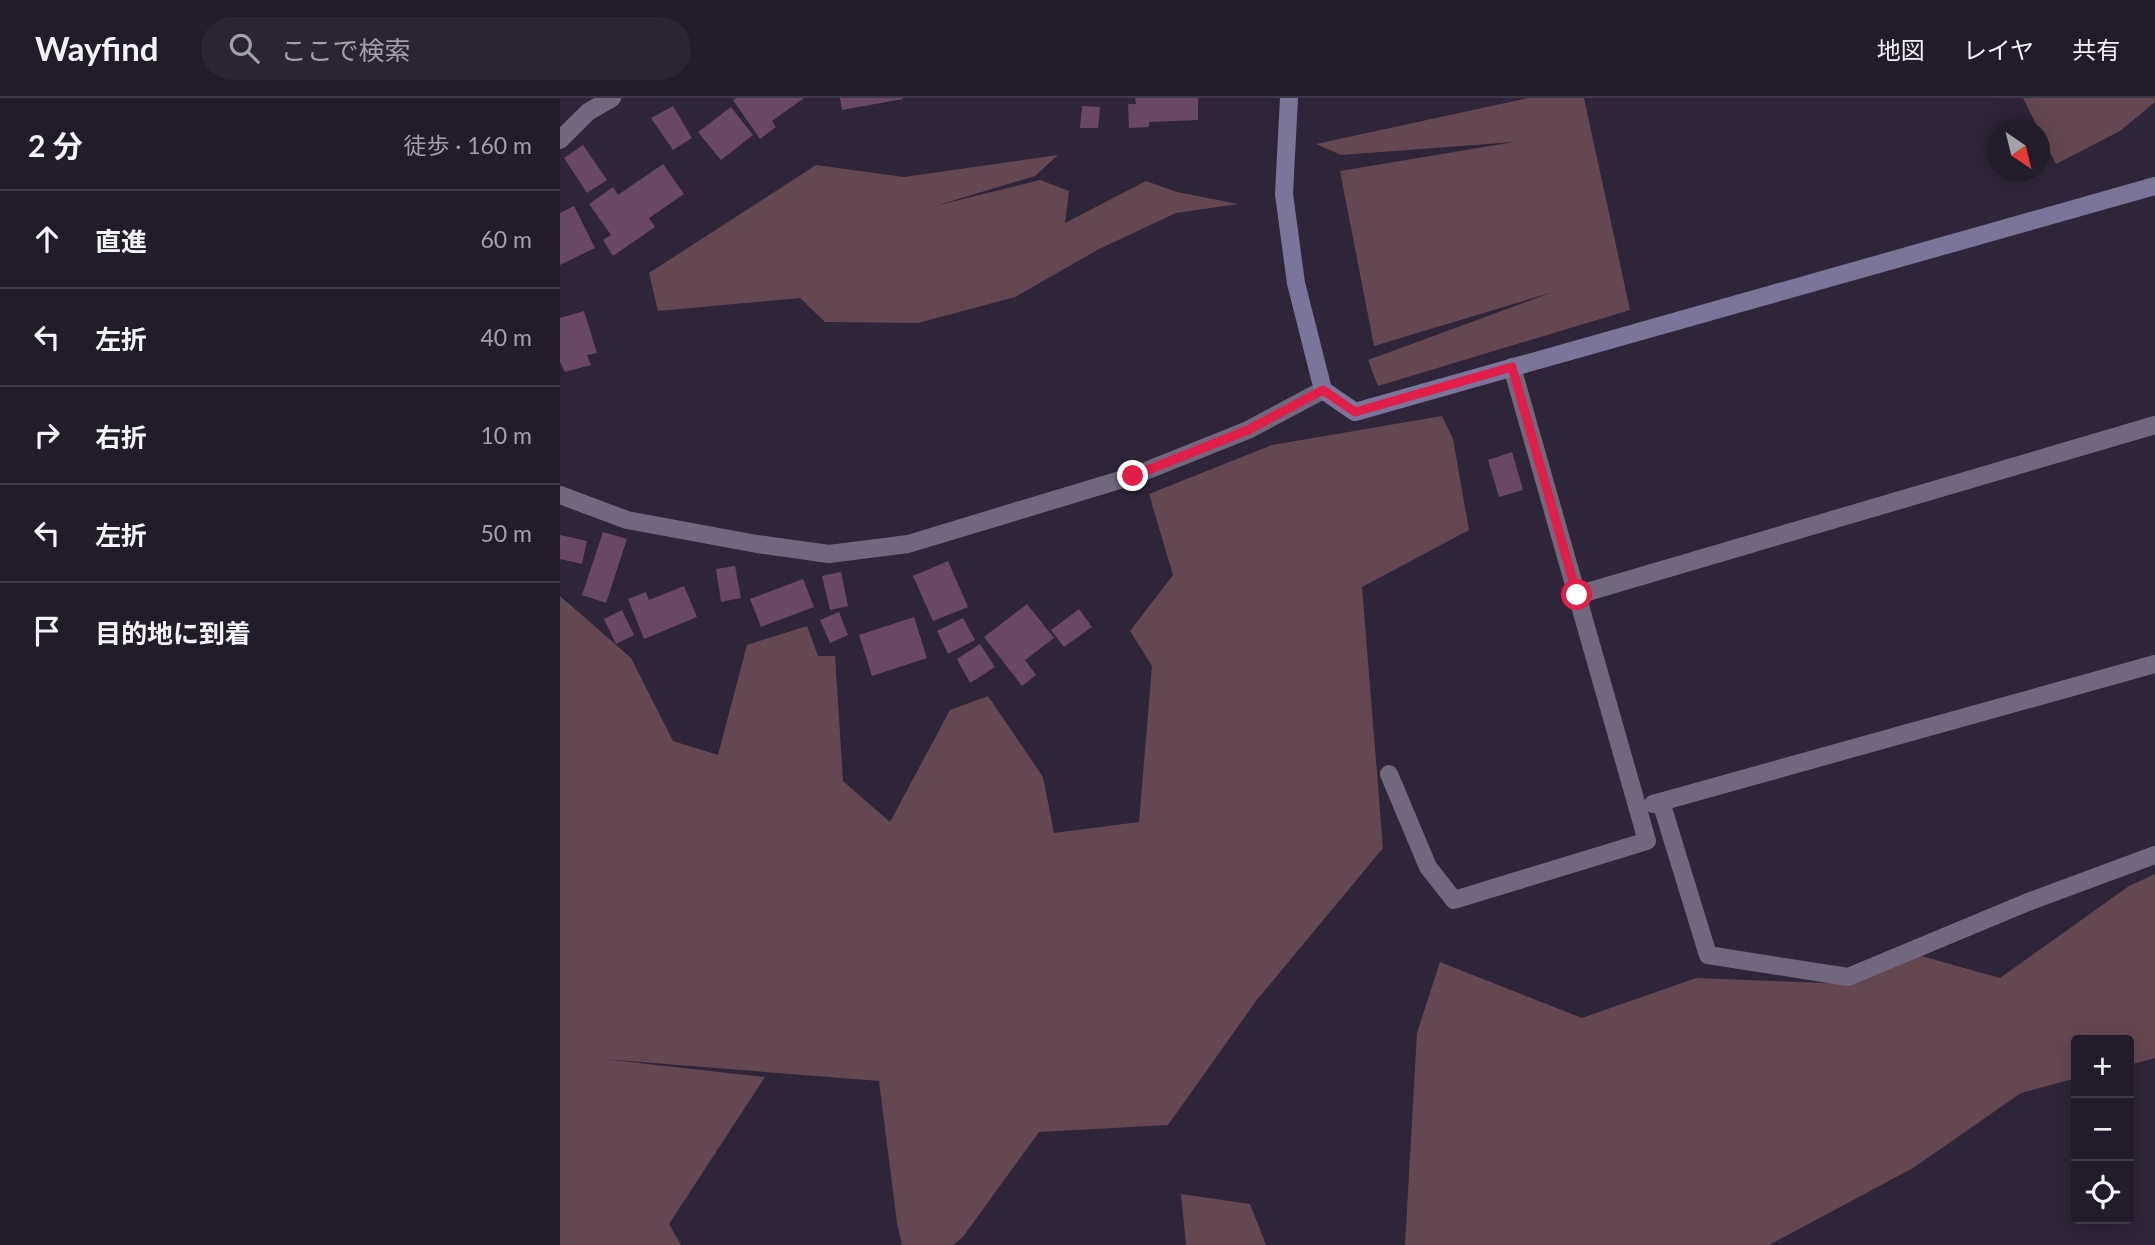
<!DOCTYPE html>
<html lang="ja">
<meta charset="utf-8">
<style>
:root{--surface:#221c2a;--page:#2a2532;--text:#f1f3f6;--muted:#a2a1a8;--line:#3f3a47}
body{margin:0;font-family:Lato,"Noto Sans JP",sans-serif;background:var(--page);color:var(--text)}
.controls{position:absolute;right:21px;bottom:21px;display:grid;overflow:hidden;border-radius:7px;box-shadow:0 4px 18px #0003}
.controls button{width:63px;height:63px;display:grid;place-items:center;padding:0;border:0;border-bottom:2px solid var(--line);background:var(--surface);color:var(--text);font:35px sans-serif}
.compass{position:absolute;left:1427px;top:21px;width:63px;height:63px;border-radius:50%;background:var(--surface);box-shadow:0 4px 18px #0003;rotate:145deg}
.stop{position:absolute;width:21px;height:21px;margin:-16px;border:5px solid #e11d48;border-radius:50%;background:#fff}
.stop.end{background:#e11d48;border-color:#fff;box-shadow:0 2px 7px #0008}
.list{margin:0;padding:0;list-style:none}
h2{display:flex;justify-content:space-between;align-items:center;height:91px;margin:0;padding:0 28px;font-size:30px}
h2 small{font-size:23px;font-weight:400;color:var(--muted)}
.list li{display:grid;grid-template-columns:46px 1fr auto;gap:21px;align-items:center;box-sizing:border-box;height:98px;padding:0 28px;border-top:2px solid var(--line)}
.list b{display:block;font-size:26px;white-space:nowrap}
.list em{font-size:23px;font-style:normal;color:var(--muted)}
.icon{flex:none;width:38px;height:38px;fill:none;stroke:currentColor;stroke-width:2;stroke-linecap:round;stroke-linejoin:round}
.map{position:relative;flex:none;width:1595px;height:1147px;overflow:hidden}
header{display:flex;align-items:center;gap:42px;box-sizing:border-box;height:98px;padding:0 35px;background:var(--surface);border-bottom:2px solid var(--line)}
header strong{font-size:33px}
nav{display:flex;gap:38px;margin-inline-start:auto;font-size:24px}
.search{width:490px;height:63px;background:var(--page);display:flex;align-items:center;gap:18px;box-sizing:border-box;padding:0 24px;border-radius:38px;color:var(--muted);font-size:26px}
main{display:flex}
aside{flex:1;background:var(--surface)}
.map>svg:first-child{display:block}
</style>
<header>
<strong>Wayfind</strong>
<div class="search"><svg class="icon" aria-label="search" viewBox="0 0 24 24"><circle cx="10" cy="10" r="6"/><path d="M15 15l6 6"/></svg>ここで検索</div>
<nav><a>地図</a><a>レイヤ</a><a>共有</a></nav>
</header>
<main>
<aside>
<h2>2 分<small>徒歩 · 160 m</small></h2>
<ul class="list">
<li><svg class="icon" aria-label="ahead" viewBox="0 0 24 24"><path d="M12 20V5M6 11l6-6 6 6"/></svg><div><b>直進</b></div><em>60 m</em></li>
<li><svg class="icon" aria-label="left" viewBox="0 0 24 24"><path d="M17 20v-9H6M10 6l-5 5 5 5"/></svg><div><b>左折</b></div><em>40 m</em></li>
<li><svg class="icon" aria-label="right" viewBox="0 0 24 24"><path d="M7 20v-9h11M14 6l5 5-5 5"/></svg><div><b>右折</b></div><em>10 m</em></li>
<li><svg class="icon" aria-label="left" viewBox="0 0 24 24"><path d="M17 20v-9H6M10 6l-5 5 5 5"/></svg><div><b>左折</b></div><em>50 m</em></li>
<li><svg class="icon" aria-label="arrive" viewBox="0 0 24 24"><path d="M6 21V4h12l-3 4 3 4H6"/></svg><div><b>目的地に到着</b></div></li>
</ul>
</aside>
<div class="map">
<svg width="1595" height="1147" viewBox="0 0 1595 1147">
<rect width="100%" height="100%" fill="#2e2538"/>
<path fill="#644851" d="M968,0h56l46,212 -252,76 -10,-26 185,-68 -179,54 -34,-175 174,-29 -173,13 -25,-11z
M1463,0h132v4l-35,29 -64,33z
M498,57l-23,21 -100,30 105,-26 29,11 -4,32 81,-42 31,11 61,12 -62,9 -77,36 -84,48 -97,26 -93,-1 -25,-24 -142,13 -9,-38 167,-108 88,12z
M882,318l11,23 16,91 -107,57 21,261 -127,153 -88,124 -129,7 -77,106 -9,7h-51l-5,-22 -18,-142 -276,-22 162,18 -96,147 12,21h-121v-649l71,62 42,83 45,14 29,-110 60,-19 11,30h17l8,125 47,41 60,-112 38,-14 55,81 11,56 85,-11 13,-156 -22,-35 43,-56 -24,-81 123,-49z
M1595,776v184l-26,7v-25h-53v38l-55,15 -108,75 -144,77h-364l12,-212 23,-71 142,56 114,-40 157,6 68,-28 79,22 129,-92z
M621,1096l69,10 16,41h-80z"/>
<path fill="#694864" d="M176,0h68l-32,23 4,6 -16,12 -27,-39z
M280,0h63v1l-61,11z
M575,0h63v22l-49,2v5l-20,1 -1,-24h8z
M113,8l19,32 -19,12 -22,-32z
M522,8l18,1 -2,21h-18z
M171,9l22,28 -32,25 -23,-28z
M23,47l24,35 -20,13 -23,-35z
M103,66l21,30 -35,24 6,9 -42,29 -10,-16 8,-5 -22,-31 24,-17 5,8z
M14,108l21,42 -35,17v-52z
M24,213l13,42 -10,2 4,10 -26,7 -5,-10v-44z
M952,354l11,38 -24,7 -11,-37z
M43,434l24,7 -21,64 -24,-8z
M0,437l27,6 -5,23 -22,-5z
M388,463l20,46 -35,14 -20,-45z
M175,468l6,32 -20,4 -5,-33z
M281,474l7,34 -18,4 -8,-34z
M243,481l11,28 -53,20 -11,-28z
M124,488l13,31 -53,22 -16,-40 18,-7 3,8z
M467,506l27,34 -29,22 11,15 -14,11 -38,-49z
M519,511l13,18 -28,20 -13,-17z
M62,512l12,25 -18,9 -12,-25z
M279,514l9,23 -18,8 -10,-23z
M354,519l13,41 -55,18 -13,-41z
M403,520l12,22 -27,14 -11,-23z
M420,546l15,23 -25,16 -13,-24z"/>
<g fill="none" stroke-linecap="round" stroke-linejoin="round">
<path stroke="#72687e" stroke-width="18" d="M0,42l28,-28 24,-14
M0,397l67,25 130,24 72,10 79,-10 225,-68 115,-46 75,-40
M1017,497l578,-170
M829,676l39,93 26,33 193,-59 -135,-474
M1101,704l47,153 140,22 180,-75 127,-47
M1093,706l502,-140"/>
<path stroke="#7a7599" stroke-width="18" d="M729,0l-5,96 12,89 27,107 32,22 800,-226"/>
</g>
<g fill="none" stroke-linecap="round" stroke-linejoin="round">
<path stroke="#e11d48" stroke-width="9" d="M573,378l115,-46 75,-40 32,22 157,-45 65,228"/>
</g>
</svg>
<div class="controls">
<button>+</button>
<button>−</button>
<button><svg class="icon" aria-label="locate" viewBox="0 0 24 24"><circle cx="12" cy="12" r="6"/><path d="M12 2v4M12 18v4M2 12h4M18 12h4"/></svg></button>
</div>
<svg class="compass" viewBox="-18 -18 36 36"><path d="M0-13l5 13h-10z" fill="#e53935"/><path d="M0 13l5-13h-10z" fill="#a2a1a8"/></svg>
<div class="stop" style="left:1017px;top:497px"></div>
<div class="stop end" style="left:573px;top:378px"></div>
</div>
</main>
